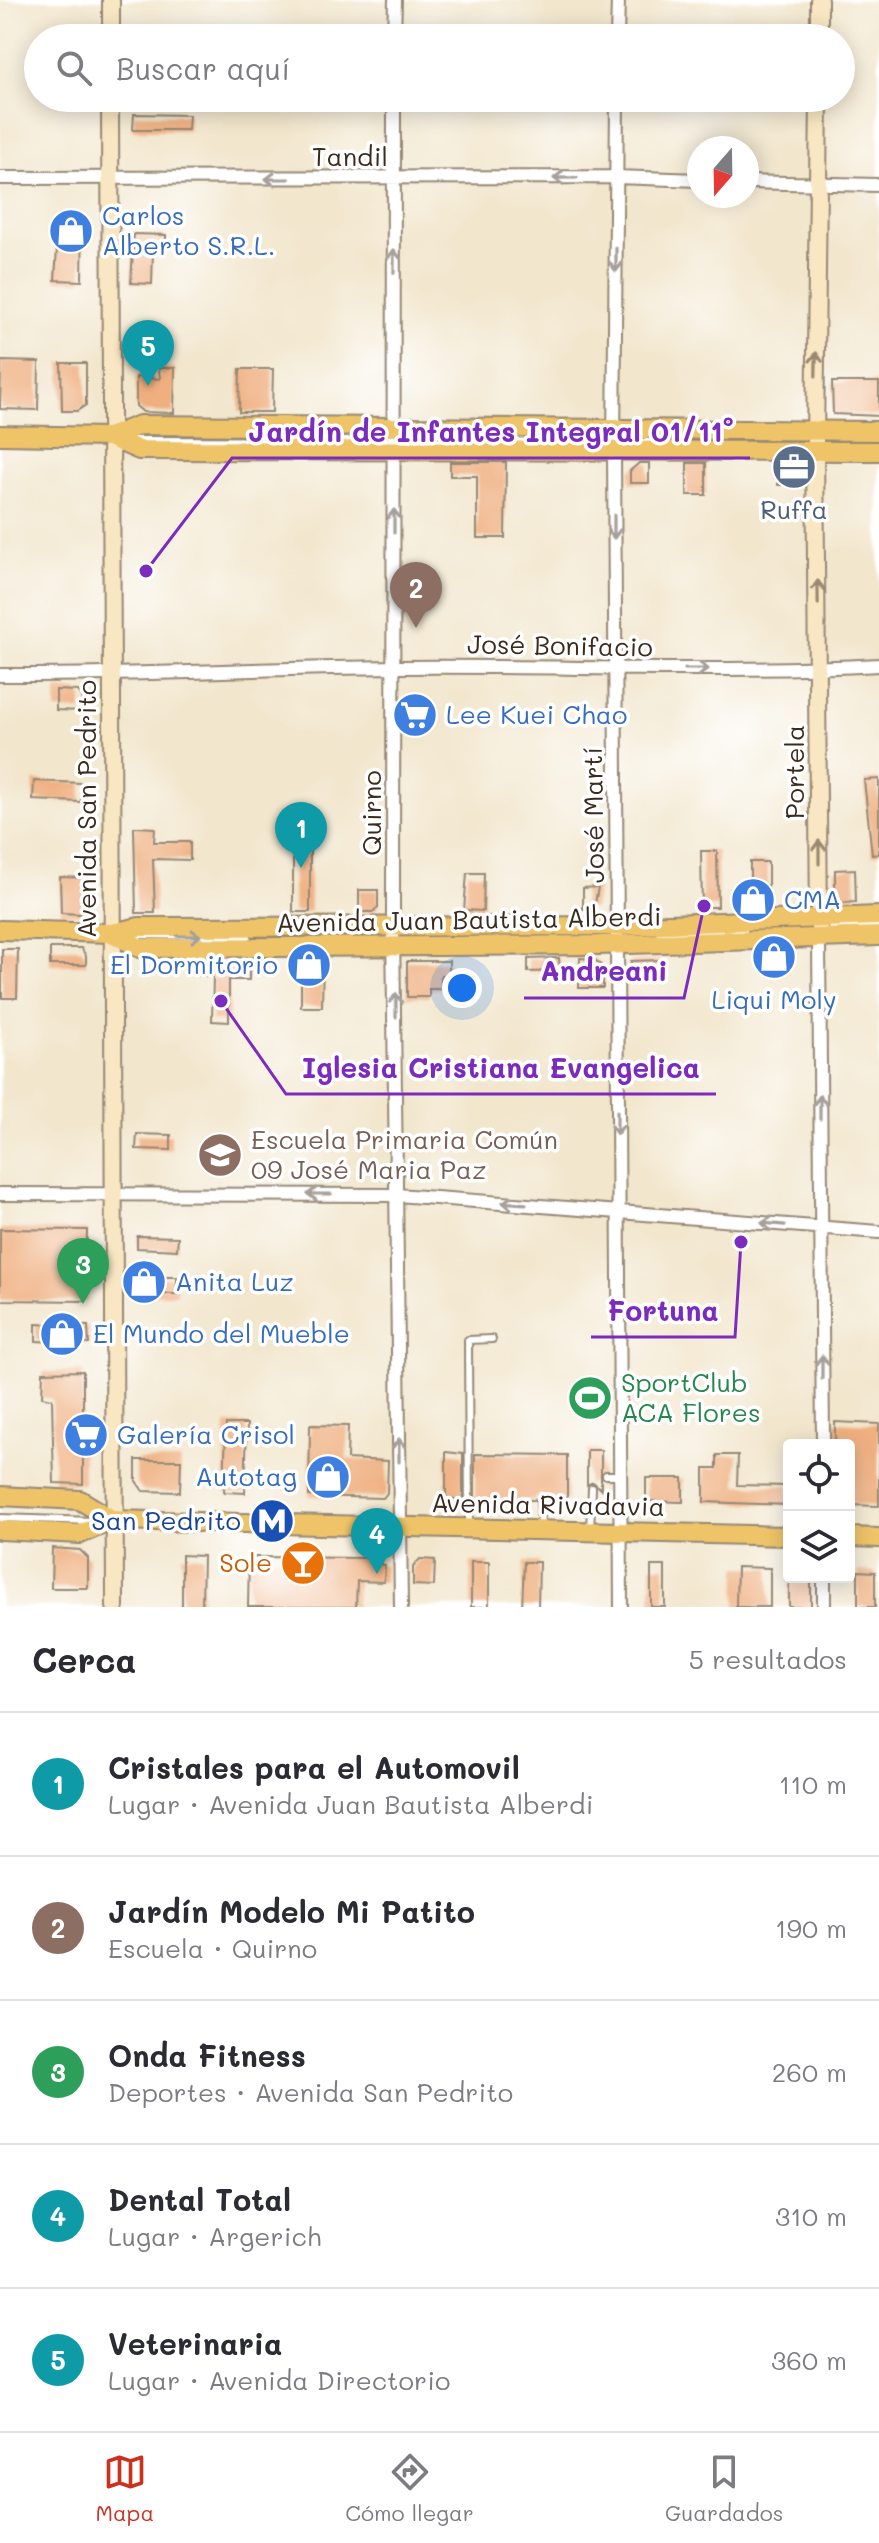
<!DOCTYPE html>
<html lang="es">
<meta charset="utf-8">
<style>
:root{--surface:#fff;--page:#f7f7f7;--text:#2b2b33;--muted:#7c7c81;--line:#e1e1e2;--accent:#c8321e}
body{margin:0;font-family:Mali,sans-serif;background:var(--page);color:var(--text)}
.controls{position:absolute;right:24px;bottom:24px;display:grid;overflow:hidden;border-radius:8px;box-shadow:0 4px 20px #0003}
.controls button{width:72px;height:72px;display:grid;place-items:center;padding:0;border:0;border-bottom:2px solid var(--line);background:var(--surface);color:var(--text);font:40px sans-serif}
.compass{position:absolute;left:687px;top:136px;width:72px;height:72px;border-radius:50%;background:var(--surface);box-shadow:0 4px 20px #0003;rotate:200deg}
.you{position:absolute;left:462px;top:988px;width:28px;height:28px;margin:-20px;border:6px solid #fff;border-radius:50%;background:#1a73e8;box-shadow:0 0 0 12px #1a73e833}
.badge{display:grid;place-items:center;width:52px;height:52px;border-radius:50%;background:var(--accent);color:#fff;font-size:26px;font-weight:700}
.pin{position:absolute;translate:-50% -66px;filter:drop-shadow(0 2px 4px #0008)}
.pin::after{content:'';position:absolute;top:42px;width:28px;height:24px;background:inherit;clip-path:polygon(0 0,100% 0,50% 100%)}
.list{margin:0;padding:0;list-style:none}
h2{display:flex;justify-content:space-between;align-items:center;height:104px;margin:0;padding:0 32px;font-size:34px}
h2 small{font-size:26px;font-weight:400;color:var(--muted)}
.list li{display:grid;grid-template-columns:52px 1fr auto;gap:24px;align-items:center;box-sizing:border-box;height:144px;padding:0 32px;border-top:2px solid var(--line)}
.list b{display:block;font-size:30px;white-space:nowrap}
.list p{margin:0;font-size:26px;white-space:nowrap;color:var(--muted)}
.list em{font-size:26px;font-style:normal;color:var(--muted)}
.icon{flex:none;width:44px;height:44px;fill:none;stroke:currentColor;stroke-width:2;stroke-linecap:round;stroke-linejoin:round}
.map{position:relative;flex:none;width:879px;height:1607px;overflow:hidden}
.search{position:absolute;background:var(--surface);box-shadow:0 4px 20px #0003;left:24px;right:24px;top:24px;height:88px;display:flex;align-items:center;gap:20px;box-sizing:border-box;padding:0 28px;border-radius:44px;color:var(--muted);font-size:30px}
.sheet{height:824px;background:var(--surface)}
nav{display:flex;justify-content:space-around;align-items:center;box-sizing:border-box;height:112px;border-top:2px solid var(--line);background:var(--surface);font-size:22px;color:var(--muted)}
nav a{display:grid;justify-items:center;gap:4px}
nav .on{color:var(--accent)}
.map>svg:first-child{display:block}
</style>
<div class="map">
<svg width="879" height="1607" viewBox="0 0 879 1607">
<rect width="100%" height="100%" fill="#fff"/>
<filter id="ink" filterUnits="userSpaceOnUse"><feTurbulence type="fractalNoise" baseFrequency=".0125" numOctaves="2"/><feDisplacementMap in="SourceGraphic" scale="16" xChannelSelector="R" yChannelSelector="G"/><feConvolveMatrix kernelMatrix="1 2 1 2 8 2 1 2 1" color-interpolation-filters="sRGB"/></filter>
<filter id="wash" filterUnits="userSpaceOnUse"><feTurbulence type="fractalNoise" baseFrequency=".006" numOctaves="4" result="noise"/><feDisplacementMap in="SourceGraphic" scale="32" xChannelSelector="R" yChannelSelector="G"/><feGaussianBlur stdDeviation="1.8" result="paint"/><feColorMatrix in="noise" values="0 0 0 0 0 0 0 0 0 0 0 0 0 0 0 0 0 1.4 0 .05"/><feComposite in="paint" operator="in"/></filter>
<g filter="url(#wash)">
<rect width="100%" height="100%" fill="#f2e6cc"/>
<g id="blocks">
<path fill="#efaf7f" d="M134,114l55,1 -1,15h-55z
M59,215l24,1 -1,65 -27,-1z
M134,234l32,1v16l-13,-1 -1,34 -21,-1z
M1,361l38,1 -1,48 -38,-1z
M61,363h25v42l-9,6h-15z
M159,368h16l-1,45 -31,-1 -7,-6v-29l24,2z
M240,369h33l-1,43h-33z
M832,382h47v34l-46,-2z
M450,462h56l-1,76h-28v-62h-27z
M639,463h10v20h-19v-12z
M687,463h19v32h-19z
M778,465h20v20h-20z
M56,690l22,1 4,5v15l-26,-1z
M879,779v75l-7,1 -8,-75z
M34,781l48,2 -1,19 -48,-2z
M310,824v88h-17v-87z
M134,827l21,1 -1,14h36v18l-37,-1 2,54h-19z
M701,851h16l1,56h-16z
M750,862h18v45h-18z
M855,869l1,33 -16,1 -5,-5v-28z
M467,873h17l-1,38 -19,-1z
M60,877l28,1 -1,27 -6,9 -20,-1z
M598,887l-4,22h-11v-21z
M359,890h19v17l-5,5h-14z
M50,948h31l5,8v9h-36z
M2,949h16l-1,49h-15z
M775,956h15l-1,15 -15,1z
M559,958l1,13 -32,1v-13z
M580,958l14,1 9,8v21h-24z
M661,960v16h-33l3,-15z
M323,961l-1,46h-21v-45z
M407,961h42v14h-8v14h-12v8h-22z
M193,962l56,1v17h-20v42l-17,-1 1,-45 -20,-1z
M137,1134l34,1v15l-35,-1z
M0,1229l87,1 -1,71 -86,-1z
M137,1236l41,1 -1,13 -40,-2z
M135,1277h42v17h-42z
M36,1324l52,2 1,18 -53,-3z
M83,1371v113l-29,-1 -2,-84 -10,-2 1,-25z
M835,1422l44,2v82l-30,-1v-60h-14z
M226,1424h21l-2,69 -21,-1z
M310,1425l38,1 -1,33 41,2 -1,32 -4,5 -74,-2z
M587,1450h14v39l-8,-7 -6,3z
M446,1452l17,2v45h-17z
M475,1454l92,1v45h-21l-5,-6 -7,6 -59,-1z
M717,1455h21l-1,30 52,1v19l-85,-3v-34h13z
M136,1460h45l-1,32 -37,-1 -7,-10z
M646,1478h37v24l-37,-1z
M52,1548l28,2 8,8v30h-37z
M182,1555l21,1 -1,51h-20z
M249,1557l120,1 16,8 -1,16 -27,-1 -1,26h-108z
M420,1559l15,1 -1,26 -21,-1v-18z
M471,1562h18v45h-18z
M524,1562h15l-1,45h-16z
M651,1566h14v41h-14z
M737,1567l33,1v39h-34z
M858,1571l17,1v35h-17z
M789,1577h22v30h-22z"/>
</g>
</g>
<g filter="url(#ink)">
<use href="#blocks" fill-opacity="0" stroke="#968875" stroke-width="2"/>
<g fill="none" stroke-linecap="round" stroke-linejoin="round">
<g stroke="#968875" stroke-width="10">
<path id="lane" d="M135,440l524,2
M831,929l48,-3
M659,933l85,-2
M131,935l117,1
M606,1475h14
M540,1500l1,27
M0,1518l94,3
M469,1526l-1,-186 24,-1
M590,1529l2,-41"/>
</g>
<g stroke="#968875" stroke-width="16">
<path id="street" d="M394,38l1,-38
M617,38l1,-38
M394,98l-1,827 8,682
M617,98l-3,351 7,1158
M0,178l616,-1 83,3
M747,182l132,3
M0,675c132,1 263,-7 394,-8 162,-2 323,7 485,-2
M819,940l4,505
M0,1194l397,1 482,37
M824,1577v30"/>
</g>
<g stroke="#968875" stroke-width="20">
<path id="secondary" d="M111,38v-38
M819,38v-38
M110,98l5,1509
M819,928l-4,-486 4,-344"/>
</g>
<g stroke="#968875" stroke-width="22">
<path id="primary" d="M0,435l109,2 30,13 740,1
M109,437l31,-12 739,6
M0,930l112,3 27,-6 478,-1 262,-10
M112,933l28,15 458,-3 281,-9
M0,1496l80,4 33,20
M0,1530l80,4 33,-14 676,16
M849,1537l30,1"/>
</g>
<use href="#lane" stroke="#fff" stroke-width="6"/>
<use href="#street" stroke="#fff" stroke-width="12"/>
<use href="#secondary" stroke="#f9e7c3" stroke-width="16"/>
<use href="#primary" stroke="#efc469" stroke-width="18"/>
</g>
<defs><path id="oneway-shaft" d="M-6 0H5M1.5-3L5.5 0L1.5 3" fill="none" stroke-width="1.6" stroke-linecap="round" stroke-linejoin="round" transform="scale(2)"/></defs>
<g stroke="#a79f9a">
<use href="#oneway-shaft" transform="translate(565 178) rotate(179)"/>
<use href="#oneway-shaft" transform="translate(277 179) rotate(180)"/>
<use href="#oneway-shaft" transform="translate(616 260) rotate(90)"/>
<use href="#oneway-shaft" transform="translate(394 261) rotate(-90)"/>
<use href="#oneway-shaft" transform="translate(394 521) rotate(-90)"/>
<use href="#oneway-shaft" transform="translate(614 527) rotate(90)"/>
<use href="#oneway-shaft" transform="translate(697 669)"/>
<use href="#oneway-shaft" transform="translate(189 936)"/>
<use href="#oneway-shaft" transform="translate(396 1005) rotate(-90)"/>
<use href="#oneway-shaft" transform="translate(820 1107) rotate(-90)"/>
<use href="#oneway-shaft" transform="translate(617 1123) rotate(90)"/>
<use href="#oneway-shaft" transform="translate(319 1194) rotate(-180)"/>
<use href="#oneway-shaft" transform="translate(514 1203) rotate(-176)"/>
<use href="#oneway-shaft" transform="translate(773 1224) rotate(-175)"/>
<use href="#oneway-shaft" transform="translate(822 1367) rotate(-90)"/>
<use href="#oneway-shaft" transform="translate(399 1450) rotate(-90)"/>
</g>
<g stroke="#9a8870">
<use href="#oneway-shaft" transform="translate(816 364) rotate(-89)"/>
<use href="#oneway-shaft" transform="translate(818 592) rotate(-91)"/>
<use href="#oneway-shaft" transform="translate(819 852) rotate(-90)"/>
</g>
</g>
<defs>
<g id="shop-disc" transform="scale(2.3)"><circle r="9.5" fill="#3f7fe0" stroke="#fff"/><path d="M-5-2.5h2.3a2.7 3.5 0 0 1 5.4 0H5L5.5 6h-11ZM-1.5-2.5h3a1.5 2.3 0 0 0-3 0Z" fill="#fff"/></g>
<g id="office-disc" transform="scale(2.3)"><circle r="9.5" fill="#5c6f8a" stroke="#fff"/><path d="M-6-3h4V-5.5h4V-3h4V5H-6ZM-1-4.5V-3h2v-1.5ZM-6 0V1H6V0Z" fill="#fff"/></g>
<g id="supermarket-disc" transform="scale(2.3)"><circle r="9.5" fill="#3f7fe0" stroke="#fff"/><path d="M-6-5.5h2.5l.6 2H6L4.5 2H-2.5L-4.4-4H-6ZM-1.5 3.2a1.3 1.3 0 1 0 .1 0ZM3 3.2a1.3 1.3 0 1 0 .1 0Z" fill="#fff"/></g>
<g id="school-disc" transform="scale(2.3)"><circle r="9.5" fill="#8d6e63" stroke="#fff"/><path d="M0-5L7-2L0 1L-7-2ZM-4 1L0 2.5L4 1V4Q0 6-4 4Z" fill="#fff"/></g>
<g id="stadium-disc" transform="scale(2.3)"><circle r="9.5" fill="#2e9e5b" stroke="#fff"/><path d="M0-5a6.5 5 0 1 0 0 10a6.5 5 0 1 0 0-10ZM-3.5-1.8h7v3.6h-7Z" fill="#fff"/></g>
<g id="metro-disc" transform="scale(2.3)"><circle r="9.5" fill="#1a4fb4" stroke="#fff"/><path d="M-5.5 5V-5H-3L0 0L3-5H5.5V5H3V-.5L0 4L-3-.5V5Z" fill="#fff"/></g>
<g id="bar-disc" transform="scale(2.3)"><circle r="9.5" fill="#e8710a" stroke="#fff"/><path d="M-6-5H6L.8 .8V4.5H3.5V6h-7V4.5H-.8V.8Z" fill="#fff"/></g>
</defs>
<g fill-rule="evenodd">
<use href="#shop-disc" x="71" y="231"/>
<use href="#office-disc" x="794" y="467"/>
<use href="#supermarket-disc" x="415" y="715"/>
<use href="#shop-disc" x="753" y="900"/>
<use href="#shop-disc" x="774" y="957"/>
<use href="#shop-disc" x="309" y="965"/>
<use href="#school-disc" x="220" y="1155"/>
<use href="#shop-disc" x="144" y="1282"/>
<use href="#shop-disc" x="62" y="1334"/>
<use href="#stadium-disc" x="590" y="1398"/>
<use href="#supermarket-disc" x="86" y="1435"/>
<use href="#shop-disc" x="328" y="1477"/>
<use href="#metro-disc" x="272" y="1521"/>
<use href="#bar-disc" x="303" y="1563"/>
</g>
<g text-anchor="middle" stroke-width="7" stroke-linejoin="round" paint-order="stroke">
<g font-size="26" fill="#3b2a1e" stroke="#fff">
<text x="350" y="166">Tandil</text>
<text transform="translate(560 646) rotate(1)" y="9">José Bonifacio</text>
<text transform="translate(795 772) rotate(-90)" y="9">Portela</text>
<text transform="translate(87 809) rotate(-90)" y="9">Avenida San Pedrito</text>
<text transform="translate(372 813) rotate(-90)" y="9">Quirno</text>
<text transform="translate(594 815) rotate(-91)" y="9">José Martí</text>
<text transform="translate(469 920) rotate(-1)" y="9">Avenida Juan Bautista Alberdi</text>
<text transform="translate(548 1505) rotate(1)" y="9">Avenida Rivadavia</text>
</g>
<g font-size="26" fill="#366cbe" stroke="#fff" text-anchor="start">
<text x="102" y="225">Carlos<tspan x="102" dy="30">Alberto S.R.L.</tspan></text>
<text x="446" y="724">Lee Kuei Chao</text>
<text x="784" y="909">CMA</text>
<text x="278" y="974" text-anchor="end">El Dormitorio</text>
<text x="774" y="1009" text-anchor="middle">Liqui Moly</text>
<text x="175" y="1291">Anita Luz</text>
<text x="93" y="1343">El Mundo del Mueble</text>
<text x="117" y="1444">Galería Crisol</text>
<text x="297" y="1486" text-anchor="end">Autotag</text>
</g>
<g font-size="26" fill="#4e5e75" stroke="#fff">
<text x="794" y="519">Ruffa</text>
</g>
<g font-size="26" fill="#785e54" stroke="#fff" text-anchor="start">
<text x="251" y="1149">Escuela Primaria Común<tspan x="251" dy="30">09 José Maria Paz</tspan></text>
</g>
<g font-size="26" fill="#27864d" stroke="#fff" text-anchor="start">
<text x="621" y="1392">SportClub<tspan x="621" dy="30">ACA Flores</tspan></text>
</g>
<g font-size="26" fill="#164399" stroke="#fff" text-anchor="end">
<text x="241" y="1530">San Pedrito</text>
</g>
<g font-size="26" fill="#c56008" stroke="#fff" text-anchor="end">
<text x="272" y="1572">Sole</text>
</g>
</g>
<path fill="none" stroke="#7b2cbf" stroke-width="3" d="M146 571L232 458H750M704 906L684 998H524M221 1001L286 1094H716M741 1242L735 1337H591"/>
<g fill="#7b2cbf" stroke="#fff" stroke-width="3">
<circle cx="146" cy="571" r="8"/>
<circle cx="704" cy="906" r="8"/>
<circle cx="221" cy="1001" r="8"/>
<circle cx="741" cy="1242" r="8"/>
</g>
<g font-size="28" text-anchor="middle" font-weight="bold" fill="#7b2cbf" stroke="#fff" stroke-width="7" stroke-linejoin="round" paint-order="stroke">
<text x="491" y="442">Jardín de Infantes Integral 01/11°</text>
<text x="604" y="981">Andreani</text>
<text x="501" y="1078">Iglesia Cristiana Evangelica</text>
<text x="663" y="1321">Fortuna</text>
</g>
</svg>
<div class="controls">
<button><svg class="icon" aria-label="locate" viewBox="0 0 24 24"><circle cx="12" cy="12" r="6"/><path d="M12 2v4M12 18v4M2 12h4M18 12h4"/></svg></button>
<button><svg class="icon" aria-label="layers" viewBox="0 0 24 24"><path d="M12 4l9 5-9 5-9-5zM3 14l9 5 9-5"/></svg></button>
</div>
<svg class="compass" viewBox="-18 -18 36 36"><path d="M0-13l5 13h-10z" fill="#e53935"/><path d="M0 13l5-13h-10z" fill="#7c7c81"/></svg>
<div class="you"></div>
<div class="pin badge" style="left:301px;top:868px;background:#0f9aa8">1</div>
<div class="pin badge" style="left:416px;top:628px;background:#8d6e63">2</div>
<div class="pin badge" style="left:83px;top:1304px;background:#2e9e5b">3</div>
<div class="pin badge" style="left:377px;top:1574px;background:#0f9aa8">4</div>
<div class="pin badge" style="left:148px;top:386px;background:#0f9aa8">5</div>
<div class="search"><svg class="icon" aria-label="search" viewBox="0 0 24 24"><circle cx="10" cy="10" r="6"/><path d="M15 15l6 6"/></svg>Buscar aquí</div>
</div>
<section class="sheet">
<h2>Cerca<small>5 resultados</small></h2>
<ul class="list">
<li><span class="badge" style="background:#0f9aa8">1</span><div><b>Cristales para el Automovil</b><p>Lugar · Avenida Juan Bautista Alberdi</p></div><em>110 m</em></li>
<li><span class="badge" style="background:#8d6e63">2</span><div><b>Jardín Modelo Mi Patito</b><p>Escuela · Quirno</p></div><em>190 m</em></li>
<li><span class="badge" style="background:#2e9e5b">3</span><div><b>Onda Fitness</b><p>Deportes · Avenida San Pedrito</p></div><em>260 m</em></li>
<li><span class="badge" style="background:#0f9aa8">4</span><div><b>Dental Total</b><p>Lugar · Argerich</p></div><em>310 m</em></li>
<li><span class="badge" style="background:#0f9aa8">5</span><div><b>Veterinaria</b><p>Lugar · Avenida Directorio</p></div><em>360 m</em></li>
</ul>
</section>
<nav>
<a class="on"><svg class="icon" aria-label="map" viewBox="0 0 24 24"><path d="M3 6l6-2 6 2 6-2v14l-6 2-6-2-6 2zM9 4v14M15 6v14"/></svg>Mapa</a>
<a><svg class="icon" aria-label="directions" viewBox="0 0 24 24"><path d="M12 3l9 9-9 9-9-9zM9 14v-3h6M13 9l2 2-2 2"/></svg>Cómo llegar</a>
<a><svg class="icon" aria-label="saved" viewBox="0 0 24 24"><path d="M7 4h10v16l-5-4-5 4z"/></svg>Guardados</a>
</nav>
